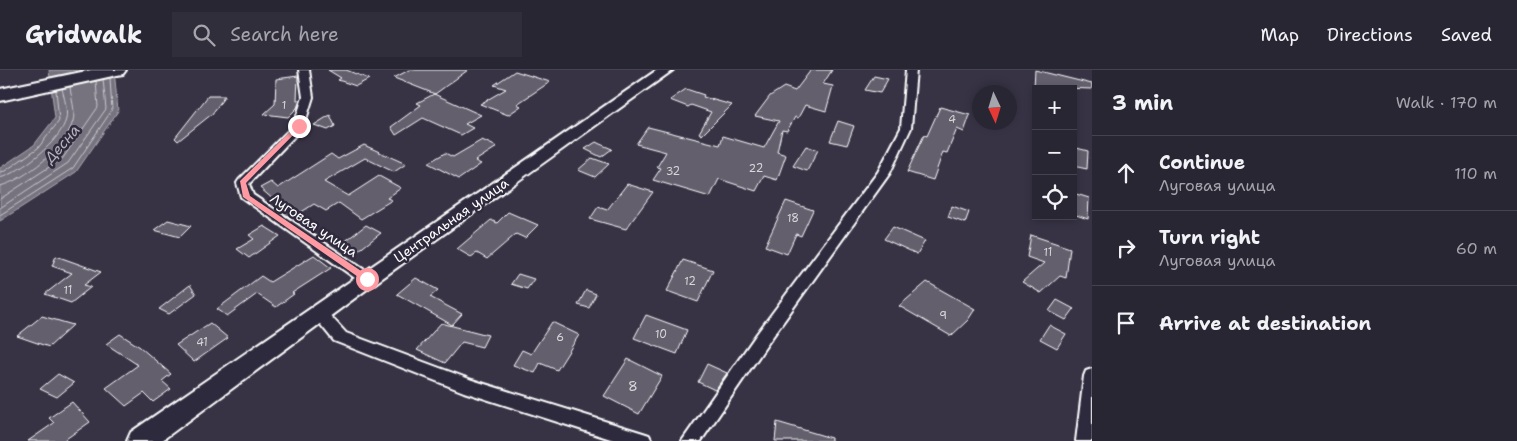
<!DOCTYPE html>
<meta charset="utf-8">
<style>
:root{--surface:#292634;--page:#312e3c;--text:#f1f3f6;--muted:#a5a5ac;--line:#45434f}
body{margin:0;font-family:"Shantell Sans",sans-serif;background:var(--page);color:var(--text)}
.controls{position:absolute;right:15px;top:15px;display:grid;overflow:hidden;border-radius:0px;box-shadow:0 2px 8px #0003}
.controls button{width:45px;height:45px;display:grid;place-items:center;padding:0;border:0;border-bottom:1px solid var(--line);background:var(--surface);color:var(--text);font:25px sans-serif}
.compass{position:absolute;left:972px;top:15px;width:45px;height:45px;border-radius:50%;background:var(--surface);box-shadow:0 2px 8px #0003;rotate:176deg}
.stop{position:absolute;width:15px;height:15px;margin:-11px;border:4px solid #ff9aa2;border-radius:50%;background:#fff}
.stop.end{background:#ff9aa2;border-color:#fff;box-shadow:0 1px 5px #0008}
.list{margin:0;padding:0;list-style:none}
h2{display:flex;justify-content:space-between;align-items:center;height:65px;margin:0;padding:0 20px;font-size:21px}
h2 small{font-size:16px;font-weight:400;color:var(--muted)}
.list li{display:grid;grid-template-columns:32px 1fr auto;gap:15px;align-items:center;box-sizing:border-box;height:75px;padding:0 20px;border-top:1px solid var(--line)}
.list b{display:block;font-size:19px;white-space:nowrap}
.list p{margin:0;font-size:16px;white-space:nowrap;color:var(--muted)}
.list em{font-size:16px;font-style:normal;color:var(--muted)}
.icon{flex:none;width:28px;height:28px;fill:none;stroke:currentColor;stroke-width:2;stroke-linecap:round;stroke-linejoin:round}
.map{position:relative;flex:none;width:1092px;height:371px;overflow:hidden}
header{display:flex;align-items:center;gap:30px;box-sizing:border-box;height:70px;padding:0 25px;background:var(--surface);border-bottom:1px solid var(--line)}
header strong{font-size:24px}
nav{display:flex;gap:28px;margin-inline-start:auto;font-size:18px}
.search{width:350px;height:45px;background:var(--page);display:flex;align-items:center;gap:12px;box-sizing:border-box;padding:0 18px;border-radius:0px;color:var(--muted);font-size:19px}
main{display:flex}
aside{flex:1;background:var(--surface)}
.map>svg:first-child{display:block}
</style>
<header>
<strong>Gridwalk</strong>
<div class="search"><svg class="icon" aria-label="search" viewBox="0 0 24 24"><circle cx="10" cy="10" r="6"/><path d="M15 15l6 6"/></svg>Search here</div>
<nav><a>Map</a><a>Directions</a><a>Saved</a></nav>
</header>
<main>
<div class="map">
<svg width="1092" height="371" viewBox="0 0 1092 371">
<rect width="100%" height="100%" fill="#373345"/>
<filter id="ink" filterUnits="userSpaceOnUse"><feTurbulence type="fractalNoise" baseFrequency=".02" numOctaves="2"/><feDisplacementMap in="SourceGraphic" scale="10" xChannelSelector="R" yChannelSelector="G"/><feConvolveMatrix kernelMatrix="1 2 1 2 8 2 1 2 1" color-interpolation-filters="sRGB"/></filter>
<g filter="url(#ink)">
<path fill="#76737f" stroke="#adabb2" d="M49,0h65l4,41 -42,61 -76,49v-53l34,-23 21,-27z"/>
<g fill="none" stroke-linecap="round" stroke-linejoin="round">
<path stroke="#c8c7cc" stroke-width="1" d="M0,102l5,-1 33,-23 21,-27 -3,-31
M0,108c21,-6 61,-37 66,-59 2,-10 -2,-21 -4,-31
M0,116c25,-6 66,-39 73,-65 3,-10 -2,-23 -3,-34
M0,129l63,-41 35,-51 -2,-26
M0,138l68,-45 38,-54 -3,-30
M0,145l73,-47 39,-58 -2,-32"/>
</g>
<path fill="#635f6d" stroke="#fff" d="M328,0h18l23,9 -13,7 -18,-6 3,-2z
M409,0h59l-33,24 -41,-16z
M811,0h21l-9,14 10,2 -7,25 -21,-6 -7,13 -3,-1 -8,14 -5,-1 -5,22 9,3 -9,25 -13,-4 -8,15 -37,-12 -9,18 -57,-17 8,-12 -4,-1 9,-15 -30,-8 12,-17 72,18 3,-9 41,12 15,-27 -24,-5 15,-20 14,-9 11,4z
M1035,0l57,14v5l-58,-2z
M515,1l35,11 -33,22 4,2 -13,9 -28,-11 26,-15 -12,-4z
M298,6l-1,24h3l-3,8 -9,9 -24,-3 11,-10 1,-25z
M874,6l14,3 -8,14 -15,-3z
M686,19l18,6 -1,2 29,8 -30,30 -3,-2 12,-21 -20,-7 -3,2 -18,-7z
M434,24l47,21 -16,9 8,4 -12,7 -38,-17 -27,17 -5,-8 30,-22 -4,-2z
M208,26h17l-13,18 -34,27 -3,-3z
M940,37l30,8 -6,17 -7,-3 -10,24 -4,-1 -10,28 -26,-8 17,-37 3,1z
M330,45l5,11 -7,4 -14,-5z
M838,51l16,5 -7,19 -17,-4z
M482,70l15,7 -22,14 6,3 -22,15 -31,-16 17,-10 8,4z
M596,72l4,2 12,5 -11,8 -16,-8z
M364,75l42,19 -12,8 -29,-14 -41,24 24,14 31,-20 22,12 -14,10 5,2 -31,19 -22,-16 -13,8 -12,-7 -22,14 -14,-8 4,-3 -22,-19 11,-6 7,6 53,-34 7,5z
M806,76l12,4 -11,21 -14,-5z
M1073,77l15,4 -1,18 -14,-3z
M592,88l17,6 -14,13 -17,-7z
M627,114l26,8 -27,37 -36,-10 8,-12 9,3z
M1073,123l16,5 -1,21 -15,-5z
M786,131l27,9 -12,26 -5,-2 -9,20 -22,-8z
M952,136l17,6 -4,11 -17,-6z
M508,142l30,13 -13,13 -9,-4 -29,25 -10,-6 -6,4 -14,-8 34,-29 6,3z
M168,150l23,6 -11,11 -26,-7z
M366,155l15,8 -27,21 -15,-8z
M264,156l16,10 -31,22 -12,-9 17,-10 -5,-4z
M893,157l32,14 -8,13 -33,-15z
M1031,165l39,13 -4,30 -6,-2 -19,17 -19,-11 22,-19 -17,-6z
M314,185l17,13 -39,25 2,1 -18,13 -19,-13 -30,22 -10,-7 44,-33 9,6z
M56,186l45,16 -17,13 7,2 -20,16 -26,-9 27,-21 -20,-7z
M683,190l30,10 -15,32 -31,-11z
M518,204l16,5 -7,10 -16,-5z
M416,208l22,12 -8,7 32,17 -10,11 -55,-31z
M927,212l48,27 -7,11 -17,16 -52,-30z
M190,215l6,9 -27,20 -10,-5z
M586,220l10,4 -7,14 -11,-3z
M1057,230l17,9 -8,11 -17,-9z
M646,245l41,15 -10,24 -43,-16z
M42,246l31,9 -24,22 -32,-11z
M552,252l27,13 -22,35 -17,-7 -5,10 -22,-8 9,-15 9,4z
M210,253l18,15 -34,24 -18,-17z
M441,253l47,12 -6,12 -20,-5 -17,21 -28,-13z
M1049,255l17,9 -9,14 -17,-9z
M120,264l20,13 31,27 -9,7 9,8 -18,13 -9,-9 -18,13 -20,-18 32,-23 -32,-21z
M628,289l34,17 -23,38 -35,-18z
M707,294l20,9 -12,17 -17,-8z
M58,304l16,9 -17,14 -17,-8z
M72,332l18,20 -27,19h-35l26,-18 -5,-5z
M777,352l54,16v3h-56z"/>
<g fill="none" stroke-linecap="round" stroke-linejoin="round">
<g stroke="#fff" stroke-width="4">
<path id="street" d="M299,0h10l4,27 -9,29 -55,58 4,11 119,80 2,4 -2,4 -5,1 -5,-1 -121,-86 -4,-14 2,-3 55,-55 9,-28z
M906,0h10l-5,58 -21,45 -122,170 -67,98h-19l74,-106 122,-163 23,-44z
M320,238l5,2 21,23 126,47 171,53 6,2 3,6h-35l-153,-49 -130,-51 -22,-27 3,-4z
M1092,299v72h-16l8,-65 2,-5z"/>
</g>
<g stroke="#fff" stroke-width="4">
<path id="secondary" d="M657,0h16l-299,214 -213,157h-34l4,-9z"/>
</g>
<g stroke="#fff" stroke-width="4">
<path id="highway" d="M91,0h35l-3,4 -6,1 -117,26v-12z"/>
</g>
<use href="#street" fill="#2f2a3d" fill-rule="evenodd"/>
<use href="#secondary" fill="#2f2a3d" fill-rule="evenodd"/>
<use href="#highway" fill="#2f2a3d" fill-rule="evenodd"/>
</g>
</g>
<path fill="#ff9aa2" d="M297,55l5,1 -56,57 4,13 120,81v4h-6l-121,-84 -3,-16z"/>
<g text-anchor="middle" stroke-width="5" stroke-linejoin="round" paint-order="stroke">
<g font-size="11" fill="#d8d7da">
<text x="284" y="39">1</text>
<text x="952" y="53">4</text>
<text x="756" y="102">22</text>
<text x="673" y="105">32</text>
<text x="793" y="152">18</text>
<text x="1048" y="186">11</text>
<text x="690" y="215">12</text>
<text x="68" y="224">11</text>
<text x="943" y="249">9</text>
<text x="661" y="268">10</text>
<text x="560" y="271">6</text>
<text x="202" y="276">41</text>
</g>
<g font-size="14" fill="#fff" stroke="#2f2a3d">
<text transform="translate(451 150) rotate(-35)" y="5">Центральная улица</text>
<text transform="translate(314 155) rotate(34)" y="5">Луговая улица</text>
</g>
<g font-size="14" fill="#d8d7da">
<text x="633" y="321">8</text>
</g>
<g font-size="15" font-style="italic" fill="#b4b2b9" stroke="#2f2a3d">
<text transform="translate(62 74) rotate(-49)" y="5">Десна</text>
</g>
</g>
</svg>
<div class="controls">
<button>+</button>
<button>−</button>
<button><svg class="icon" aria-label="locate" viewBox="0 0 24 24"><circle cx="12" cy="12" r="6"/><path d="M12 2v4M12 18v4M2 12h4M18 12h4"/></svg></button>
</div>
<svg class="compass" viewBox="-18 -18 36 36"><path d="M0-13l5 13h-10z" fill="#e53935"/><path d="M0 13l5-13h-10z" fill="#a5a5ac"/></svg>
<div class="stop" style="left:367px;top:209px"></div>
<div class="stop end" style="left:299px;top:56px"></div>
</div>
<aside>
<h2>3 min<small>Walk · 170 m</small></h2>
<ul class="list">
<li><svg class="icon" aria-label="ahead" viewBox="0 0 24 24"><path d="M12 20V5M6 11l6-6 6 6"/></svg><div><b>Continue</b><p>Луговая улица</p></div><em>110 m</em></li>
<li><svg class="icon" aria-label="right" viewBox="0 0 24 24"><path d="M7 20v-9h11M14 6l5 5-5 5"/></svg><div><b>Turn right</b><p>Луговая улица</p></div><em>60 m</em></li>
<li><svg class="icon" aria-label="arrive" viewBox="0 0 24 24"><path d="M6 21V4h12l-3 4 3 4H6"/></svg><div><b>Arrive at destination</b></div></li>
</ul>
</aside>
</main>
